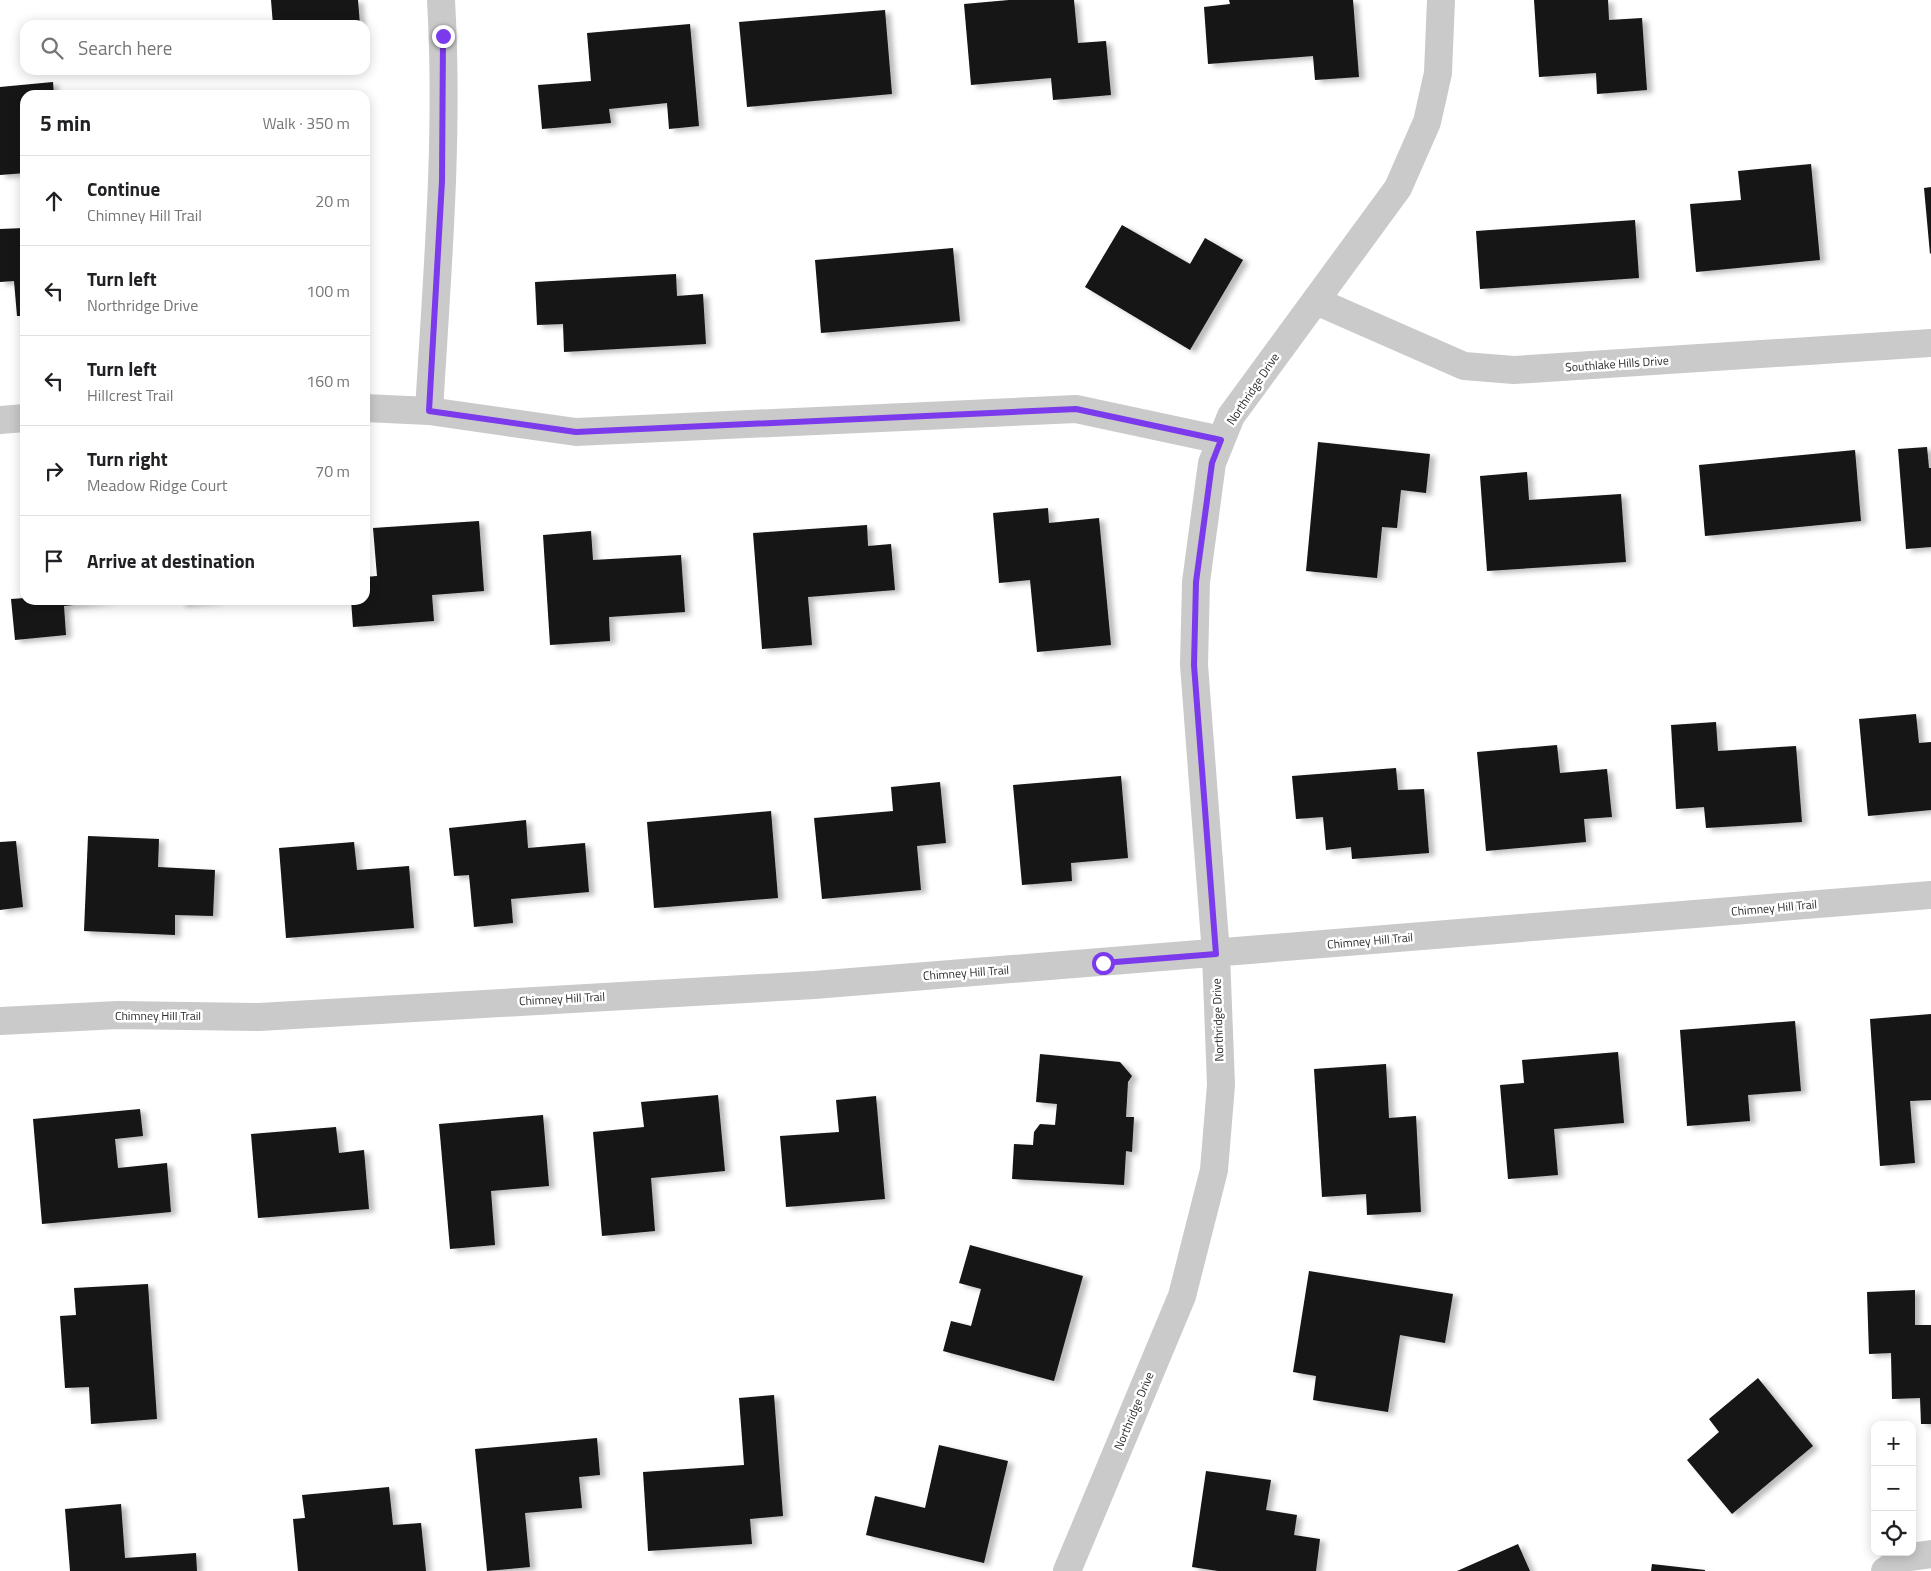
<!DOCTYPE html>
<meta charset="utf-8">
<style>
:root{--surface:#fff;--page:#f6f6f6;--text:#202124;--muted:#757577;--line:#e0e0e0}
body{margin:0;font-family:"Titillium Web",sans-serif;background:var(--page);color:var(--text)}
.controls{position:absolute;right:15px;bottom:15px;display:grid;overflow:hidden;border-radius:10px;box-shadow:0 2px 12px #0003}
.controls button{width:45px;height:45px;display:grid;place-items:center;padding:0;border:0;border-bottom:1px solid var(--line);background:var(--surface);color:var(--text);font:25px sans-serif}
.stop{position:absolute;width:15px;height:15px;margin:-11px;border:4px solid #7c3aed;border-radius:50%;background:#fff}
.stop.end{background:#7c3aed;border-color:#fff;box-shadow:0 1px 5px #0008}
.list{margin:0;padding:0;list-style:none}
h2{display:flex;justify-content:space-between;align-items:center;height:65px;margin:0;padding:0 20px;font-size:21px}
h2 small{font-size:16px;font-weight:400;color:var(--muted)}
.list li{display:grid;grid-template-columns:32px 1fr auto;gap:15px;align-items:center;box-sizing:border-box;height:90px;padding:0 20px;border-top:1px solid var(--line)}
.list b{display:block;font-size:19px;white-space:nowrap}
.list p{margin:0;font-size:16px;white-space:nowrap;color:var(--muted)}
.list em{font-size:16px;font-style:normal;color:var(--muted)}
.icon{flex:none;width:28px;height:28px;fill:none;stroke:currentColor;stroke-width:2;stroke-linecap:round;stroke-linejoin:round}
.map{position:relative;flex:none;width:1931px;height:1571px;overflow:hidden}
.search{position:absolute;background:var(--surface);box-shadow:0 2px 12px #0003;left:20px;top:20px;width:350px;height:55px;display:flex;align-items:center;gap:12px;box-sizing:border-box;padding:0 18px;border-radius:15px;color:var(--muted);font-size:19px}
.panel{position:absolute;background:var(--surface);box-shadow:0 2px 12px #0003;left:20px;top:90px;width:350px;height:515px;border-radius:15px}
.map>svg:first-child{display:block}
</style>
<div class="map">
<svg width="1931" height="1571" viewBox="0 0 1931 1571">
<defs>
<filter id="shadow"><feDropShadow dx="5.5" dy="3" stdDeviation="2.5" flood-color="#0004"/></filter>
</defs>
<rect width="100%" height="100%" fill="#fff"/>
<path fill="#141414" filter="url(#shadow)" d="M271,0h87l2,25h-87z
M1009,0h65l4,43 28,-2 5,54 -58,5 -2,-22 -80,7 -7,-81z
M1229,0h124l6,77 -44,3 -2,-24 -105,8 -4,-57 26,-3z
M1534,0h74l1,20 33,-2 5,72 -50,4 -1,-21 -57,4z
M885,10l7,84 -145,13 -8,-85z
M690,24l9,102 -30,3 -2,-26 -58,6 2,14 -69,6 -4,-44 53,-4 -4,-48z
M53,82l1,13h-29v78l-25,2v-88z
M1811,164l9,96 -124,12 -6,-68 51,-4 -3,-29z
M1931,187v66l-1,1 -6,-66z
M1635,220l4,58 -159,11 -4,-58z
M1122,225l68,39 15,-26 38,22 -53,90 -105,-63z
M25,228v88h-8l-3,-35 -14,1v-53z
M953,248l7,73 -139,12 -6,-73z
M676,274l1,22 26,-2 3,50 -142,8 -1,-28 -26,1 -2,-43z
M1318,442l112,12 -4,39 -25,-3 -4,38 -15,-1 -5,51 -71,-7z
M1927,447l2,21h2v79l-25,2 -8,-100z
M1855,450l6,71 -156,15 -6,-71z
M1527,472l2,28 92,-6 5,68 -139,9 -7,-95z
M1048,508l1,15 50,-5 12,127 -74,7 -7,-72 -31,3 -6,-70z
M479,521l5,70 -52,4 2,26 -81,6 -2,-27h14v-23l12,-1 -4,-48z
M867,525l1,21 23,-2 4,46 -87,7 4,48 -50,4 -9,-116z
M591,531l2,29 88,-5 4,57 -76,5 1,24 -60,4 -7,-110z
M25,598v2l87,1 -48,5 2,29 -51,5 -4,-41z
M180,600h37v1l-37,3z
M1916,714l3,29 12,-1v68l-63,6 -9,-97z
M1716,722l2,29 78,-5 6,76 -96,6 -2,-21 -28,2 -5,-84z
M1557,745l3,28 47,-4 5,48 -28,2 2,23 -100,9 -9,-99z
M1396,768l2,22 26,-1 5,64 -77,6 -1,-12 -25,3 -3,-33 -27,2 -4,-43z
M1121,776l7,82 -57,5 1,18 -50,4 -9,-100z
M940,782l6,61 -29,3 4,44 -99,9 -8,-81 79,-7 -2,-24z
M771,811l7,87 -124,10 -7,-86z
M526,820l2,28 57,-5 4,49 -78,7 2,24 -39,4 -5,-52 -15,1 -5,-48z
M88,836l71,3 -1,28 57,3 -2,46 -38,-1v20l-91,-4z
M16,841l7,66 -23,3v-68z
M354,842l3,28 52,-4 5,62 -128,10 -7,-90z
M1931,1014v86l-21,1 5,62 -35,3 -10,-147z
M1795,1021l6,70 -53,4 2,26 -63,5 -7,-96z
M1618,1052l6,71 -70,6 4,46 -50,4 -8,-94 24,-2 -2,-23z
M1040,1054l80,8 12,14 -4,6 -2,35h8l-2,35 -6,-1 -2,34 -112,-6 2,-35 19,1 1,-13 6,-8 15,1 2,-21 -21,-2z
M1386,1064l3,54 27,-2 5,96 -54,3 -1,-21 -44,3 -8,-128z
M718,1095l7,76 -74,7 4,53 -53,5 -9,-104 51,-5 -3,-25z
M876,1096l9,103 -99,8 -6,-71 59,-4 -3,-32z
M140,1109l3,27 -28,3 3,29 49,-5 4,49 -129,12 -9,-105z
M543,1115l6,71 -58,5 4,54 -45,4 -11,-125z
M336,1127l3,26 25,-3 5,59 -111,9 -7,-84z
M970,1245l113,31 -29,105 -111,-30 8,-30 20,5 10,-37 -22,-6z
M1309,1271l144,23 -8,49 -45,-8 -12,77 -75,-12 3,-24 -23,-4z
M148,1284l9,135 -66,5 -2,-37 -24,1 -5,-72 16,-1 -2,-27z
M1915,1290v35h16v99h-10l-1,-26 -28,1 -1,-46 -22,1 -2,-62z
M1758,1378l55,68 -81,68 -45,-54 32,-28 -10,-13z
M774,1395l9,121 -33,3 2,25 -104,7 -5,-79 101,-7 -5,-67z
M597,1438l3,37 -21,2 3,31 -57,5 5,54 -43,4 -12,-122z
M939,1445l69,16 -24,102 -118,-28 9,-39 50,12z
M1206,1471l65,9 -5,30 31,5 -3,20 26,4 -4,32h-98l-26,-4z
M389,1487l4,38 28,-2 5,48h-128l-5,-52 12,-1 -3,-23z
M121,1504l4,54 71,-5 1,18h-127l-5,-62z
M1518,1544l12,27h-73z
M1652,1564l53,6v1h-54z"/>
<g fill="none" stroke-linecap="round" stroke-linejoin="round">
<path stroke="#cacaca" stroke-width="28" d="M1316,301l148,65 50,4 417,-27
M365,408l64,3 147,21 500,-23 145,31
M429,411c8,-137 20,-274 12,-411
M0,420l25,-2
M0,1021l118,-6 141,2 555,-32 1117,-90
M1067,1571l115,-275 32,-126 7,-85 -5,-131 -22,-289 2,-83 16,-119 19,-47 167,-228 29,-66 11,-49 3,-73
M1885,1571l18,-13 28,-4"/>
</g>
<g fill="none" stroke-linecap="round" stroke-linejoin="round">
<path stroke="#7c3aed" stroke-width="6" d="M443,36l-1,145 -13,230 147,21 500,-23 145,31 -9,23 -16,119 -2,83 22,289 -113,9"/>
</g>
<g text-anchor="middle" stroke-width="5" stroke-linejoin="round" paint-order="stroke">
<g font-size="12" fill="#2d2d2d" stroke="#fff">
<text transform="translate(1617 364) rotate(-4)" y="4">Southlake Hills Drive</text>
<text transform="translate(1253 389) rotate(-56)" y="4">Northridge Drive</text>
<text transform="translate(1774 908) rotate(-5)" y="4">Chimney Hill Trail</text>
<text transform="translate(1370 941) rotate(-5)" y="4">Chimney Hill Trail</text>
<text transform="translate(966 973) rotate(-4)" y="4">Chimney Hill Trail</text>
<text transform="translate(562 999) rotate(-3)" y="4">Chimney Hill Trail</text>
<text x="158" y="1020">Chimney Hill Trail</text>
<text transform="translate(1218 1020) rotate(-92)" y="4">Northridge Drive</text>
<text transform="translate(1134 1411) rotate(-67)" y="4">Northridge Drive</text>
</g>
</g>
</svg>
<div class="controls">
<button>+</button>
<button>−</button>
<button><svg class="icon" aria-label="locate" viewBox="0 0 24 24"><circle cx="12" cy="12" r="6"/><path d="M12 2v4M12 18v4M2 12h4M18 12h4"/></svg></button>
</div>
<div class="stop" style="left:1103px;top:963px"></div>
<div class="stop end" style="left:443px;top:36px"></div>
<div class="search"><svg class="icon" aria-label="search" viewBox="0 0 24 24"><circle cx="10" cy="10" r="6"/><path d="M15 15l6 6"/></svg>Search here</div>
<section class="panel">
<h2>5 min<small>Walk · 350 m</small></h2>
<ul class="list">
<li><svg class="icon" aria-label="ahead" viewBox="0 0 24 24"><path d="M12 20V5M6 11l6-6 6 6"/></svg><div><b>Continue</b><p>Chimney Hill Trail</p></div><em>20 m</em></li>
<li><svg class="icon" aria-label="left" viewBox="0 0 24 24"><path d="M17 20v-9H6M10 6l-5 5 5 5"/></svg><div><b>Turn left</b><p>Northridge Drive</p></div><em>100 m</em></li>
<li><svg class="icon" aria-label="left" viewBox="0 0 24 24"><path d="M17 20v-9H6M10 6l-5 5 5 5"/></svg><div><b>Turn left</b><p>Hillcrest Trail</p></div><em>160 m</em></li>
<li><svg class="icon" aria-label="right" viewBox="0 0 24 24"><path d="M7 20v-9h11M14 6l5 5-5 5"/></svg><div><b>Turn right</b><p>Meadow Ridge Court</p></div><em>70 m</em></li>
<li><svg class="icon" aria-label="arrive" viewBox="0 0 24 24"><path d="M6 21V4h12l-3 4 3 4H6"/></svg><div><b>Arrive at destination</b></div></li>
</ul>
</section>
</div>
